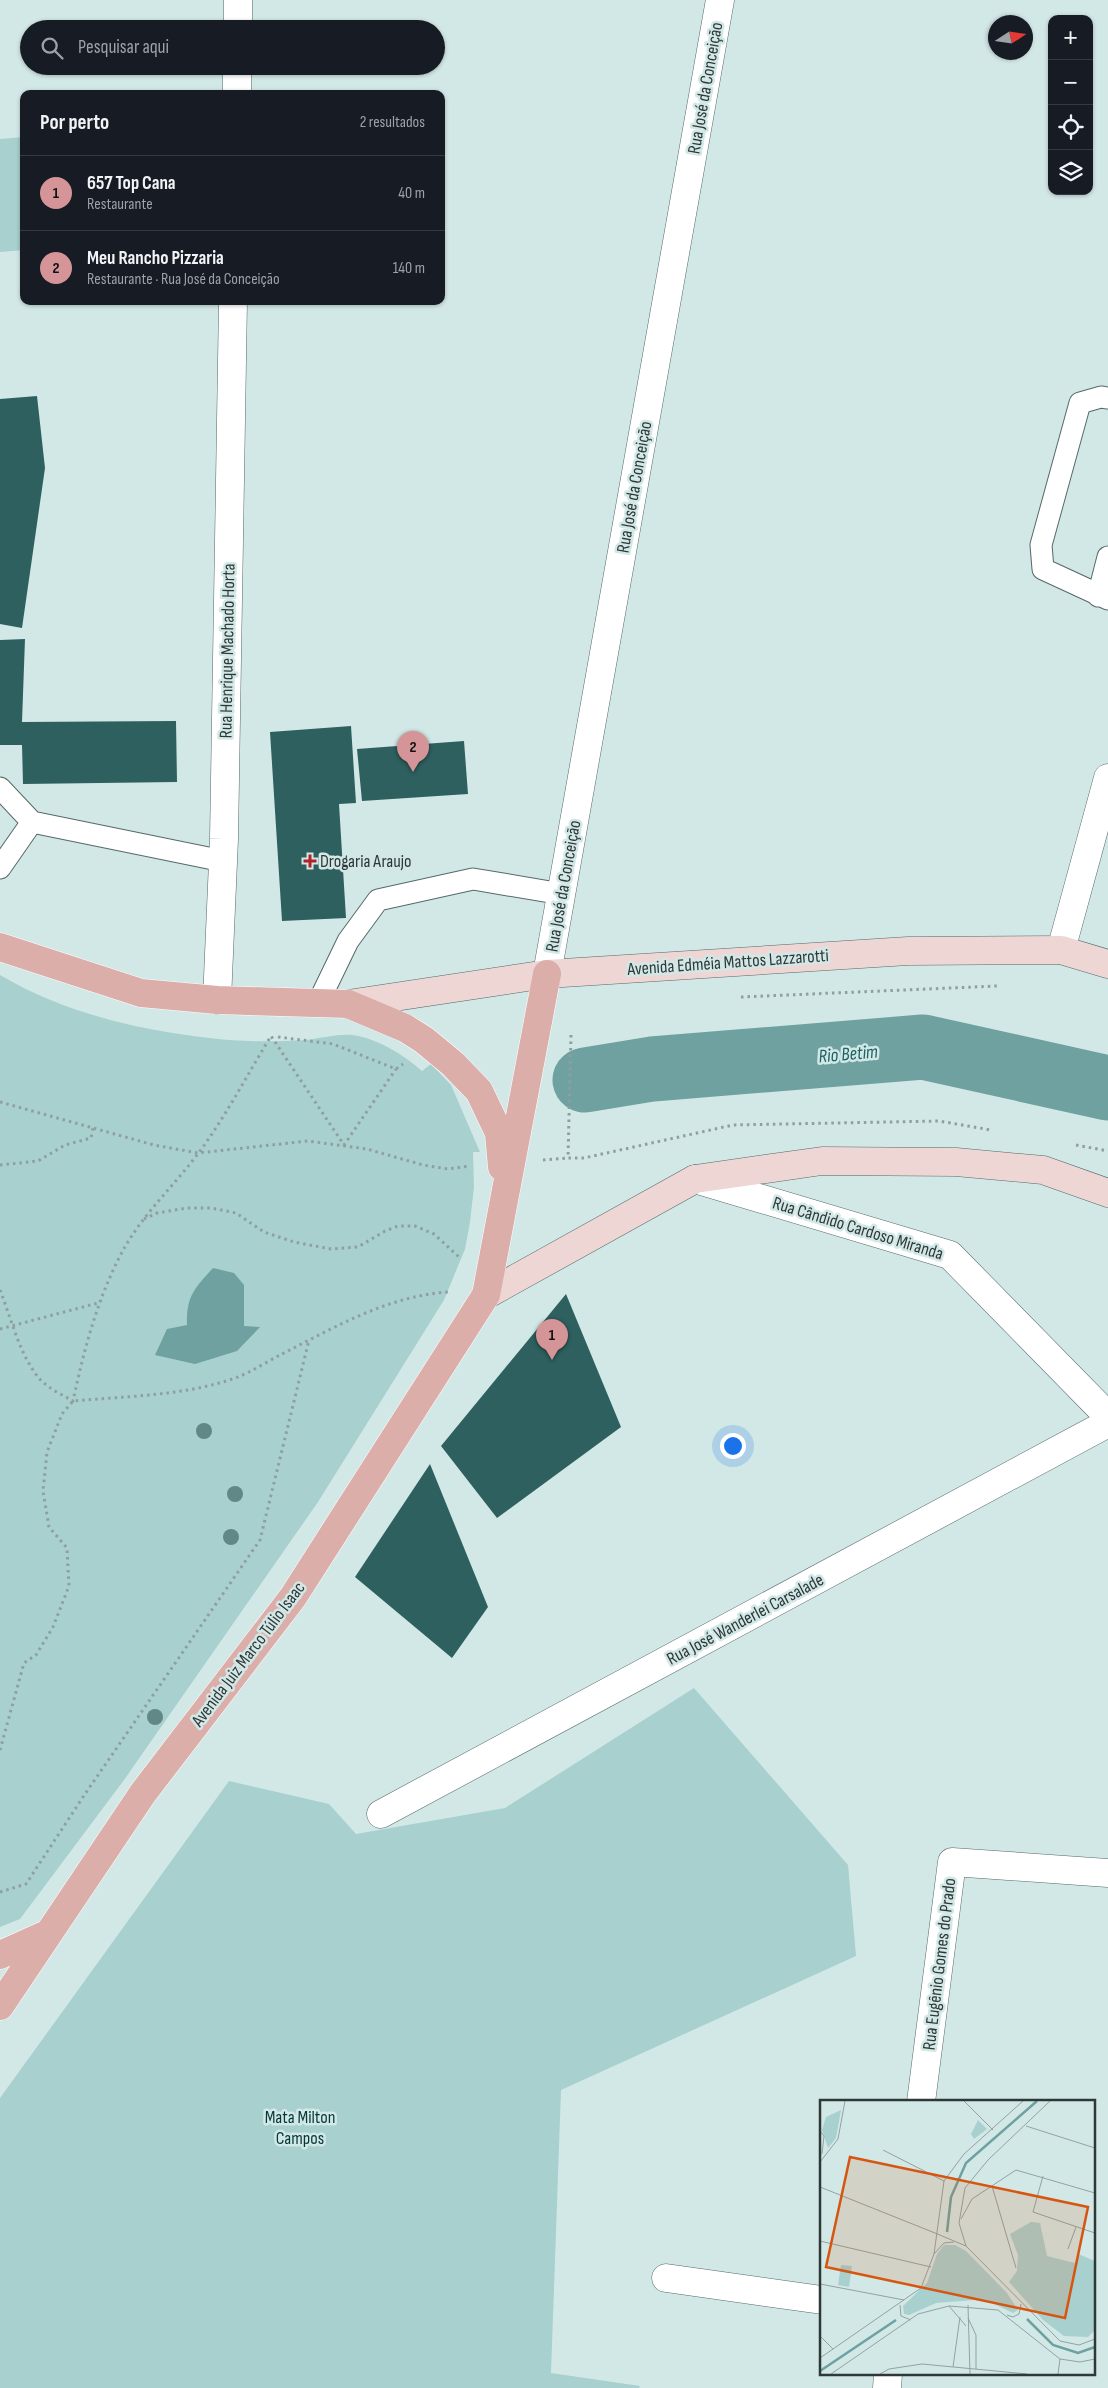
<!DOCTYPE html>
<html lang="pt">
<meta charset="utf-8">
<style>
:root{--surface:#171b24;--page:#242831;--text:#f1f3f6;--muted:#9ea1a6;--line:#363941;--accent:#d59598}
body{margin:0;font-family:"Sofia Sans Condensed",sans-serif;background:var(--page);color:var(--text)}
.controls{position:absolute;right:15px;top:15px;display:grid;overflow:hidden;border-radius:10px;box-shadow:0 1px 4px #0004}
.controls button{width:45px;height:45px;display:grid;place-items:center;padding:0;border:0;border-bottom:1px solid var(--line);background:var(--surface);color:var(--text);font:25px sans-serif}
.compass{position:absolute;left:988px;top:15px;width:45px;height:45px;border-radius:50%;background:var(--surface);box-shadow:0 1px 4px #0004;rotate:78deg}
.you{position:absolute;left:732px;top:1445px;width:18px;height:18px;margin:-12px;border:4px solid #fff;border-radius:50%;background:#1a73e8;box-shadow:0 0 0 8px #1a73e833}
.badge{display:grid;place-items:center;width:32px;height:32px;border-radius:50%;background:var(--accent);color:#111;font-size:16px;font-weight:700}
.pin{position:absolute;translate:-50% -41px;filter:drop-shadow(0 1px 2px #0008)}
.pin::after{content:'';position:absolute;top:26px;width:18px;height:15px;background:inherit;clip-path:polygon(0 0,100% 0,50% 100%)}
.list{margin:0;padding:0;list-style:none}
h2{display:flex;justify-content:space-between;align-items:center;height:65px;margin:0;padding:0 20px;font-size:21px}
h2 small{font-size:16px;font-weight:400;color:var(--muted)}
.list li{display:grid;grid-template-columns:32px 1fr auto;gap:15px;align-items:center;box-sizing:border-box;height:75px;padding:0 20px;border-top:1px solid var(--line)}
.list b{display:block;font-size:19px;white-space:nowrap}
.list p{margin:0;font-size:16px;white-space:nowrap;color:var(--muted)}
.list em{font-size:16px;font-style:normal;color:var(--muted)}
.icon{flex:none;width:28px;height:28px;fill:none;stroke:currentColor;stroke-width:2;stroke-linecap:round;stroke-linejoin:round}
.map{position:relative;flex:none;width:1108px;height:2388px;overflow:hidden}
.search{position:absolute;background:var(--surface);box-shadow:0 1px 4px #0004;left:20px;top:20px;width:425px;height:55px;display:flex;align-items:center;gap:12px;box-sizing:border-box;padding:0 18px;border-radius:28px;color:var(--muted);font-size:19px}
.panel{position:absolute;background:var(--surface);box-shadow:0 1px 4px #0004;left:20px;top:90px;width:425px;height:215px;border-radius:10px}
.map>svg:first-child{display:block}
</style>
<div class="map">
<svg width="1108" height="2388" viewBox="0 0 1108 2388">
<rect width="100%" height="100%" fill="#d2e8e7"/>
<path fill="#a7d0cf" d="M24,137v113l-24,2v-113z
M0,975c62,37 138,55 209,63 32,4 66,4 98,2 14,-2 31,-6 45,-5 25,3 52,20 70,36l9,-7 20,21 29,67h-7l1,35 -4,35 -5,27 -21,51 -126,202 -194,278 -104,139 -20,8z
M694,1688l154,177 8,91 -295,134 -10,283 89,13 -1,2h-639v-290l229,-317 100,23 27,30 149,-26z"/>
<path fill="#6ea1a0" d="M213,1268l21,5 10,12v41l16,1 -23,24 -42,13 -40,-9 12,-26 20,-4c-1,-29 8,-37 26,-57z"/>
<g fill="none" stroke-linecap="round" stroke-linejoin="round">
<path stroke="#6ea1a0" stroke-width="65" d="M585,1080l67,-11 271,-22 185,41"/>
</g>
<path fill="#2e605f" d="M37,396l8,72 -23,160 -22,-4v-225z
M25,639l-3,83 154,-1 1,61 -154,2 -1,-39h-22v-105z
M351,726l5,77 -17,1 7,114 -64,3 -12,-189z
M464,741l4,53 -106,7 -5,-52z
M566,1294l55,133 -124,91 -56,-72z
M430,1464l58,143 -36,51 -97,-81z"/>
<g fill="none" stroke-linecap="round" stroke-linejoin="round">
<g stroke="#556968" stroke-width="23">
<path id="service" d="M1108,398l-7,-1 -21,6 -39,142 2,24 65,30
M1098,596l10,-39
M0,788l32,34
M0,868l32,-46 191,39
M318,1003l30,-62 30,-41 95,-21 89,15"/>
</g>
<g stroke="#556968" stroke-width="29">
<path id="minor" d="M238,29v-29
M237,94v-28
M1061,950l47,-172
M217,1000l7,-161 9,-538
M695,1179l255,76 158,161
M381,1814l727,-391
M921,2102l31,-240 156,11
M666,2278l156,22
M887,2388l1,-14"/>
</g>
<g stroke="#556968" stroke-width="29">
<path id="tertiary" d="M547,974l173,-974"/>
</g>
<g stroke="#556968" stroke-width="29">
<path id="secondary" d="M348,1004l199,-30 361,-23 153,-1 47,14
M486,1295l209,-116 127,-18 134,1 87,8 65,23"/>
</g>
<g stroke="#fff" stroke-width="29">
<path id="primary" d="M0,947l141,46 76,7 131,4 57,24 19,12 29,24 26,27 20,42 3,34
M0,1955l47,-21
M0,2006l143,-213 150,-196 193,-302 61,-321"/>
</g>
<path stroke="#8f9f9e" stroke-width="3" stroke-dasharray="2.5 4" stroke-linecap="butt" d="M741,997l256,-11
M571,1035l-3,123h16l149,-33 206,-4 52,9
M278,1037l55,7 63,25 7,-5
M0,1102l154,43 44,8 110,-12 59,8 56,16 25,4 22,-3
M1076,1145l32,6
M543,1160l25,-2
M0,1165l38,-4 27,-16 26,-7 2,-10
M144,1219l13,-6 30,-5h24l25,5 28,19 30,10 37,7 27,-2 27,-16 13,-5h17l19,8 25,23
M0,1290c11,28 19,63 38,87 9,11 23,17 35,24 11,-51 24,-101 48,-147 20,-38 51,-66 76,-99 28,-37 50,-80 74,-119l73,109 52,-76
M0,1329l98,-26
M0,1750l24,-87 12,-8 17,-28 16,-41 -2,-38 -18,-21 -6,-36 4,-39 15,-38 11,-13c55,-5 113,-5 165,-24 15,-6 30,-16 44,-23 53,-27 106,-58 166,-62
M0,1892l26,-8 59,-90 175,-254 49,-200"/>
<use href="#service" stroke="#fff" stroke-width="21"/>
<use href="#minor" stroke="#fff" stroke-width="28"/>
<use href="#tertiary" stroke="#fff" stroke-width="28"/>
<use href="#secondary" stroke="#edd6d4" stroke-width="28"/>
<use href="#primary" stroke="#dbaeaa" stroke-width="28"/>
</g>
<g fill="#618787">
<circle cx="204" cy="1431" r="8"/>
<circle cx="235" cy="1494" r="8"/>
<circle cx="231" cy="1537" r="8"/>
<circle cx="155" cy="1717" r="8"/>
</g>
<path fill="#b32226" stroke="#d2e8e7" stroke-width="2" d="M307.5 853.5h5v5h5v5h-5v5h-5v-5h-5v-5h5z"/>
<g text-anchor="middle" stroke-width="5" stroke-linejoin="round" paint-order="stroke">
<g font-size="18" fill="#2f3837" stroke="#d2e8e7">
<text transform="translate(705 88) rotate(-80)" y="6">Rua José da Conceição</text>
<text transform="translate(634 487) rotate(-80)" y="6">Rua José da Conceição</text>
<text transform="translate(227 651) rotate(-89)" y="6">Rua Henrique Machado Horta</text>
<text transform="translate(563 886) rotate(-80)" y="6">Rua José da Conceição</text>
<text transform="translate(728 962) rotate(-4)" y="6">Avenida Edméia Mattos Lazzarotti</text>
<text transform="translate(858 1228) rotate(17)" y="6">Rua Cândido Cardoso Miranda</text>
<text transform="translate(745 1619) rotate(-28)" y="6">Rua José Wanderlei Carsalade</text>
<text transform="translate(248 1654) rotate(-53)" y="6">Avenida Juiz Marco Túlio Isaac</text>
<text transform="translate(939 1964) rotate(-83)" y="6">Rua Eugênio Gomes do Prado</text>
</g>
<g font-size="18" fill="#2f3837" stroke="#d2e8e7" text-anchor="start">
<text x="320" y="867">Drogaria Araujo</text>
</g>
<g font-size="18" fill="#053838" stroke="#d2e8e7">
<text x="300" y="2123">Mata Milton<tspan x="300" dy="21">Campos</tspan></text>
</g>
<g font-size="19" font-style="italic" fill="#1d6261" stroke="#d2e8e7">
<text transform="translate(848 1053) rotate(-5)" y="7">Rio Betim</text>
</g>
</g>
<g transform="translate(820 2100)">
<rect width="275" height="275" fill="#d2e8e7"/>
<path d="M21,10l-5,28 -8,10 -6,-18 4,-13zM158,20l9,9 -13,10 -3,-5zM211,122l9,1 7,33 28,7 3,-9 17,7v69l-7,7 -24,-1 -21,-16 -34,-38 8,-11 1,-16 -8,-21zM124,145h11l11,6 41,42 11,17 -5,3 -21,-10 -17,-3 -39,3 -27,12 -5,-1 -1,-8 24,-23 10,-29zM21,165l11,1 -3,21 -11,-2z" fill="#a7d0cf"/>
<path fill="none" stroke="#6ea1a0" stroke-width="2.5" d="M127,132l4,-35 15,-34 71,-62M207,219l26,26 25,8 17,-6M0,271l76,-51"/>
<path fill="none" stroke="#91a2a1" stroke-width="1" d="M144,1l29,29M206,26l69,22M0,31l4,5 -2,18M63,50l61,31M0,62l18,-23 7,-38M223,76l-10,36 62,21M172,86l24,82M0,87l115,46M141,119l11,-20 44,-29 79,23M115,133l31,13 94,95 19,4 16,-6M0,141l111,26M146,146l-7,-23 6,-35 23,-28 62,-59M248,149l8,-22M114,154l10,-11 10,-1M0,184l84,16M80,205l1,11 10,4M148,205l2,69M129,206l17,20M187,215l6,2 6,-3 2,-10M148,218l8,17v34M0,236l13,13M0,258l101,-70 13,-34 10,-73 20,-27 59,-53M133,267l7,-50M11,274l87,-60 31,-8 49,4 62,49 20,3 15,-3M60,274l9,-5 33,-5 105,10M238,274l2,-15"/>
<path fill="#d65610" fill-opacity="0.15" stroke="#d65610" stroke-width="2.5" d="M30,57l238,50 -23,111 -239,-51z"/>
<rect width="275" height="275" fill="none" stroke="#2f3837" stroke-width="2.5"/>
</g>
</svg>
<div class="controls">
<button>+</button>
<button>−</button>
<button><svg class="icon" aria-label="locate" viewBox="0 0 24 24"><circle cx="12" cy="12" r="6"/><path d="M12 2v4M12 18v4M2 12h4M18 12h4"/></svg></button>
<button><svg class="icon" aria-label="layers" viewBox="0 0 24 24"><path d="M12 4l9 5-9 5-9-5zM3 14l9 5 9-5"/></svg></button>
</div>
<svg class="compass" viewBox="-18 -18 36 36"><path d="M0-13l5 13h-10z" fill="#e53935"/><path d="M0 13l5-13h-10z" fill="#9ea1a6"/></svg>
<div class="you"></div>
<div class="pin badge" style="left:552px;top:1360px">1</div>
<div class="pin badge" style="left:413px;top:772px">2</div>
<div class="search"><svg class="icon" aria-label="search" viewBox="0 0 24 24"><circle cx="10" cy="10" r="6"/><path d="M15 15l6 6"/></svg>Pesquisar aqui</div>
<section class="panel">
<h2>Por perto<small>2 resultados</small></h2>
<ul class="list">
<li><span class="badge">1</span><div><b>657 Top Cana</b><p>Restaurante</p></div><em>40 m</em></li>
<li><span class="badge">2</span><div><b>Meu Rancho Pizzaria</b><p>Restaurante · Rua José da Conceição</p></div><em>140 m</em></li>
</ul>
</section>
</div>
